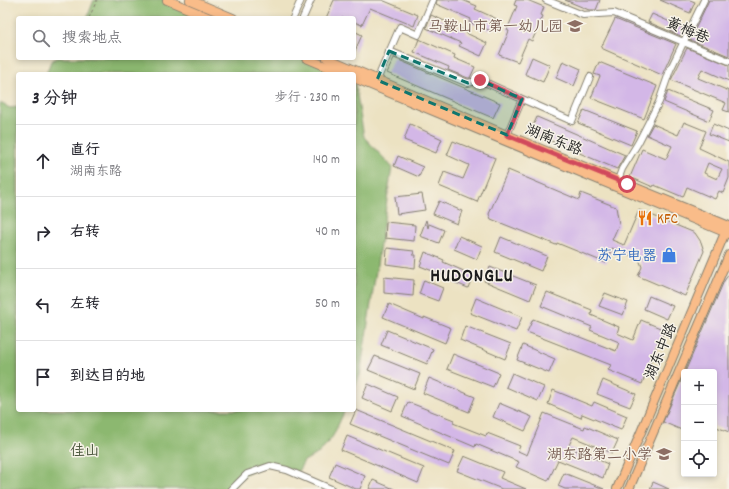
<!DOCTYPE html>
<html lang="zh">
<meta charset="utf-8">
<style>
:root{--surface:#fff;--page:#f2f2f3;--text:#2b2b33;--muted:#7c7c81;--line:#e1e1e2}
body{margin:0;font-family:Dekko,"LXGW WenKai TC",sans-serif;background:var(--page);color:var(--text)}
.controls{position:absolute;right:12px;bottom:12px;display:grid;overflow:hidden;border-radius:4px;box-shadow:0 2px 6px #0003}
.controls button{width:36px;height:36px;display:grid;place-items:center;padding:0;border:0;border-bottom:1px solid var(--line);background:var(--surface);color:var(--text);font:20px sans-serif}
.stop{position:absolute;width:12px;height:12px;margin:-9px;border:3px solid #d1495b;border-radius:50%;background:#fff}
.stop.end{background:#d1495b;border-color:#fff;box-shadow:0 1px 4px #0008}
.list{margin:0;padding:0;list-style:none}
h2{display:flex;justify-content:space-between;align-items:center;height:52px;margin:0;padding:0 16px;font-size:17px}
h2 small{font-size:13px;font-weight:400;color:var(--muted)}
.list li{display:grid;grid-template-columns:26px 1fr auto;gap:12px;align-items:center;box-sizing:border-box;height:72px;padding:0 16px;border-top:1px solid var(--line)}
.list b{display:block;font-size:15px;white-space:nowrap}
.list p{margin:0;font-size:13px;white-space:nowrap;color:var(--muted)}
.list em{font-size:13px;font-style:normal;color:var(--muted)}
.icon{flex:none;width:22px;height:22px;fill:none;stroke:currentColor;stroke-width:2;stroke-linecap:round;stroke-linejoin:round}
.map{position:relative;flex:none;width:729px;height:489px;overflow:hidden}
.search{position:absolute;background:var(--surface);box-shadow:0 2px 6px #0003;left:16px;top:16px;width:340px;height:44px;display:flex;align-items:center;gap:10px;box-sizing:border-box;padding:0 14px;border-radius:4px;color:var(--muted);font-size:15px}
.panel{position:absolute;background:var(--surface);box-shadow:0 2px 6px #0003;left:16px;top:72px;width:340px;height:340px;border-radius:4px}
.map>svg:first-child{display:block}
</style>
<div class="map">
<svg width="729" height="489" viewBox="0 0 729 489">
<rect width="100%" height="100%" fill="#f7f3e8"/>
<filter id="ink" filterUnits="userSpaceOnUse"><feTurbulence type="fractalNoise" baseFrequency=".025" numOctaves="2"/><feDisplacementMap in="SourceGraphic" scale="8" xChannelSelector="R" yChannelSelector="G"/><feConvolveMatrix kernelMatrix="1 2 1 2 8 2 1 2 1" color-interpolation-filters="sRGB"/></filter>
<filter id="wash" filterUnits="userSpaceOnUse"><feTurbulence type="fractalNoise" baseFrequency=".012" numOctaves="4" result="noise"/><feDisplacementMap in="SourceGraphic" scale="16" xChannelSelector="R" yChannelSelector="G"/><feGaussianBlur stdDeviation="0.9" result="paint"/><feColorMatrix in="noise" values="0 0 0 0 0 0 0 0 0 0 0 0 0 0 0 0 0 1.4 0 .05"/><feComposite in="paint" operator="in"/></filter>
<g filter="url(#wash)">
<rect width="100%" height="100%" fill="#ece2c2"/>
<path fill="#8cb86f" stroke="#546a46" d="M94,0h71l44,18h-122z
M57,58h248l39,16h-298l5,-13z
M354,78l10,59 28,30 -32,208 -6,14z
M0,103l10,5 8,-1v303h327l-12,26 -14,17 -15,8 -7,12 -27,-8 -23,8 -16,16h-231z"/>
<g id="blocks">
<path fill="#d3b7e7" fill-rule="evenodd" d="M334,0h48l36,15 -4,11 -44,-18 -8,17 -8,-3v-4h-28z
M437,0h25l15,6 -2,3 22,10 -6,12 -22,-9 2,-3 -35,-15z
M516,0h11l17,7 -3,8 2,1 -11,25 -4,-2 -10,23 -19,-7 10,-24 -2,-1 10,-24 -3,-1z
M565,0h35l-4,10h-7z
M660,0h30l5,2 -5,11z
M709,0h20v56l-39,-16z
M652,14l32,14 -3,8 -33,-14z
M431,15l36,16 -1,2 21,10 -6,13 -22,-10 2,-3 -35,-15z
M615,19l61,25 -14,31 -61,-27z
M354,31l8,4 -8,18z
M419,39l36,16 -1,3 21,9 -5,11h-2l-20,-8 1,-3 -35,-15z
M687,48l42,17v16l-27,-12 -4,9 31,13v21l-6,-2 3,-7 -55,-23z
M532,57l18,8 -7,17 -18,-8z
M394,58l106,45 -7,15 -106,-45z
M563,61l18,8 -7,17 -18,-8z
M599,62l58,24 -13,33 -53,-21 9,-22 -6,-2z
M668,91l46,19 -5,11 -45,-19z
M584,110l53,21 -6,14 -53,-22z
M537,117l88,38 -8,14 -87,-37z
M684,122l22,9 -7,17 30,14v16l-6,15 -4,-2 -4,8 -28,-12 -4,10 -29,-12 -1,2 -23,-10 12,-28 24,10 6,-13 -25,-11 6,-11 25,11zM708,163l14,6 -5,10 -13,-6z
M410,124l32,15 -6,14 -32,-13z
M713,124l16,7v11l-20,-8z
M453,141l42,17 -18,44 -38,-16 5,-14 19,7 6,-14 -22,-10z
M398,156l25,11 -4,10 -25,-11z
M508,170l71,30 2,-7 35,14 3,17 -7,16 12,5 15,-35 56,23 6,9 3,9 -19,45 -47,-20 4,-9 -3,-8 -27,-11 -6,15 -49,-20 -1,2 -65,-26 -2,-5z
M422,194l3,16 -28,4 -2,-17z
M439,201l23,10 -5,13 -24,-10z
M426,220l2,8 1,-4 15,6 -5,13 -19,-7z
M386,222l29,3 -1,16 -29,-3z
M459,236l23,10 -5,13 -23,-10z
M501,237l46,19 -6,15 -46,-19z
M387,248l27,3 -1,4h3l-1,13 -29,-4z
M425,252l19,8 -1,2 30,13 -5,13 -24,-10 1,-2 -25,-10z
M490,267l46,18 -6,15 -46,-19z
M729,274v158l-15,-6v-54h-29l39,-91z
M384,277l30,3 -1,16 -29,-3z
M424,280l19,8 -5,13 -19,-7z
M547,292l45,18 -1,5 28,12 -2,6 16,7 8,-20 24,10 -6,13 -1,-1 -16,42 -34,-14 3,-5 -84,-33 6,-13 83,32 3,-9 -29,-12 2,-3 -51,-21z
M605,293l23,9 -5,13 -24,-9z
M649,296l24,10 -6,13 -23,-10z
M476,298l46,19 -6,14 -46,-18z
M389,304l35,15v-2l27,11 -6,15 -62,-26z
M465,326l46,18 -6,15 -45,-19z
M387,330l46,19 -6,15 -46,-19z
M523,345l32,14 -6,14 -32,-13z
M453,354l46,19 -6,14 -46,-18z
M375,356l45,18 -6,15 -46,-19z
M512,373l32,14 -6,14 -32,-14z
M684,374v57l-21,-9z
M429,378l46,19 -6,15 -46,-19z
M603,380l33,14 -6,13 -33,-13z
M368,384l30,13 -6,14 -30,-13z
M553,390l39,16 2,-4 33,14 -6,14 -39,-16 -1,4 -33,-14z
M408,402l46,18 -1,3 33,13 1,-3 33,13 -2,5 9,4 17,-42 40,16 1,-3 33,14 -6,13 -39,-16 -5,10 40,17 -5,14 -45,-18 -10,21 -32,-14 3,-5 -43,-18 -1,3 -73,-31z
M499,403l33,14 -7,14 -32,-14z
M356,410l99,41 -6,14 -99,-41z
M347,436l77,32 -6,15 -77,-33z
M464,456l39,16 -3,6 26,11h-24l-45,-18z
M335,463l30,13 -5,13h-4l-27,-12z
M564,473l40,16h-39l-7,-3z
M373,480l21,9h-25z
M653,482l16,7h-19z"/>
</g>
</g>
<g filter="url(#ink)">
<use href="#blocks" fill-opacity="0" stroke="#847f6f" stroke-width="1"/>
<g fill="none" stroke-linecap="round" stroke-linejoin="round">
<g stroke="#847f6f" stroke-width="8">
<path id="minor" d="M546,0l37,15 31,-2 115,48
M293,18l8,-18
M303,18l8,-18
M389,51l79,32 12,-3 42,19 -15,36
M377,80l23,-53 18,8 15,-35
M522,99l50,22 18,-44
M618,180l4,-11 16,-26 21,-41 11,-32 34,-70
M232,489l15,-15 23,-8 17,4 44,19"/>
</g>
<g stroke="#847f6f" stroke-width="10">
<path id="major" d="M167,0l43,18
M190,0l43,18
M306,58l38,16
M327,58l180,77 222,91
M354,78l375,156
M617,489l110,-261
M629,489l100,-234"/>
</g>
<path stroke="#847f6f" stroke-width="1" stroke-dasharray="3 3" stroke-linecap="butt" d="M89,18l8,-18"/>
<use href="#minor" stroke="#fff" stroke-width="6"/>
<use href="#major" stroke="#f9bc89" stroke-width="8"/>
</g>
</g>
<g fill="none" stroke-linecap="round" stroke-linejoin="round" filter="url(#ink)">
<path stroke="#d1495b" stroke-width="5" d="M480,80l42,19 -15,36 120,49"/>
</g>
<path fill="#0f766e" fill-opacity="0.2" stroke="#0f766e" stroke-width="3" stroke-dasharray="8 5" stroke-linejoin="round" d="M389,51l79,32 12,-3 42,19 -15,36 -130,-55z"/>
<defs>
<g id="school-bare" transform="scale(1.2)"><path d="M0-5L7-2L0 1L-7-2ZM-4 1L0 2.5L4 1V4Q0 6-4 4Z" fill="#8d6e63" stroke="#f7f3e8" stroke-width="2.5" paint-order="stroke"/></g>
<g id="restaurant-bare" transform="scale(1.2)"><path d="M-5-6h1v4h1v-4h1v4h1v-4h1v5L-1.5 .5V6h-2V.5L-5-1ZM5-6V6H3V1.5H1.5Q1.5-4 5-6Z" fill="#e8710a" stroke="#f7f3e8" stroke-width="2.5" paint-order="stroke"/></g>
<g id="shop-bare" transform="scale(1.2)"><path d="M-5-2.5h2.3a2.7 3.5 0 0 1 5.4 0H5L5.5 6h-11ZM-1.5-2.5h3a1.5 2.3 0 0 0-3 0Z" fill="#3f7fe0" stroke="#f7f3e8" stroke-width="2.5" paint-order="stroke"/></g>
</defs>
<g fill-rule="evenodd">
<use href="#school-bare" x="575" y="26"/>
<use href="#restaurant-bare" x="645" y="218"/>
<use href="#shop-bare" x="669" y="255"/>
<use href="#school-bare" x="664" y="454"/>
</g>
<g text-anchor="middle" stroke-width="3" stroke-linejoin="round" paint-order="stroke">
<g font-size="15" fill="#785e54" stroke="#f7f3e8" text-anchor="end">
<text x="563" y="31">马鞍山市第一幼儿园</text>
<text x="652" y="459">湖东路第二小学</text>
</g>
<g font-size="15" fill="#1c1c1c" stroke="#f7f3e8">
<text transform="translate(688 30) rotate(23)" y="5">黄梅巷</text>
<text transform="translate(554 139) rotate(22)" y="5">湖南东路</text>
<text transform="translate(660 351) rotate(-67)" y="5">湖东中路</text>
</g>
<g font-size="15" fill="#c56008" stroke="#f7f3e8" text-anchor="start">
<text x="657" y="223">KFC</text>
</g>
<g font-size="15" fill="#366cbe" stroke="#f7f3e8" text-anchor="end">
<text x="657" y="260">苏宁电器</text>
</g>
<g font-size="15" fill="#48543a" stroke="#f7f3e8">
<text x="85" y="455">佳山</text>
</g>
<g font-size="19" font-weight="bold" letter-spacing="1" fill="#1c1c1c" stroke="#f7f3e8">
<text x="472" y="281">HUDONGLU</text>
</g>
</g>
</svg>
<div class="controls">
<button>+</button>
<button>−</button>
<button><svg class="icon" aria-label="locate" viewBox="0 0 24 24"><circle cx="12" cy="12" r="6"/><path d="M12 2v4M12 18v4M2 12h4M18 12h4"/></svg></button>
</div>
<div class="stop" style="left:627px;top:184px"></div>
<div class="stop end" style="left:480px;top:80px"></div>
<div class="search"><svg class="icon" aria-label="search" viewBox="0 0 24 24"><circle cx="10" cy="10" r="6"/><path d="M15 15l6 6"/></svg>搜索地点</div>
<section class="panel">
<h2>3 分钟<small>步行 · 230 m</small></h2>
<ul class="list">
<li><svg class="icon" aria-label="ahead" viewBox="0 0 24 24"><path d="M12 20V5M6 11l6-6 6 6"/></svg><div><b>直行</b><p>湖南东路</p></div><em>140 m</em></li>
<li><svg class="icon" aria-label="right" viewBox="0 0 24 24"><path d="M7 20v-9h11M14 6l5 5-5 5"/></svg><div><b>右转</b></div><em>40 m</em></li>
<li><svg class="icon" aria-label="left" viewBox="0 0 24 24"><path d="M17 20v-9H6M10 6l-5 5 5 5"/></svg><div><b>左转</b></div><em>50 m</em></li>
<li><svg class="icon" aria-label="arrive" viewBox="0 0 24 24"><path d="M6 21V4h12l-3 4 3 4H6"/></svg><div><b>到达目的地</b></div></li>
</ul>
</section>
</div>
